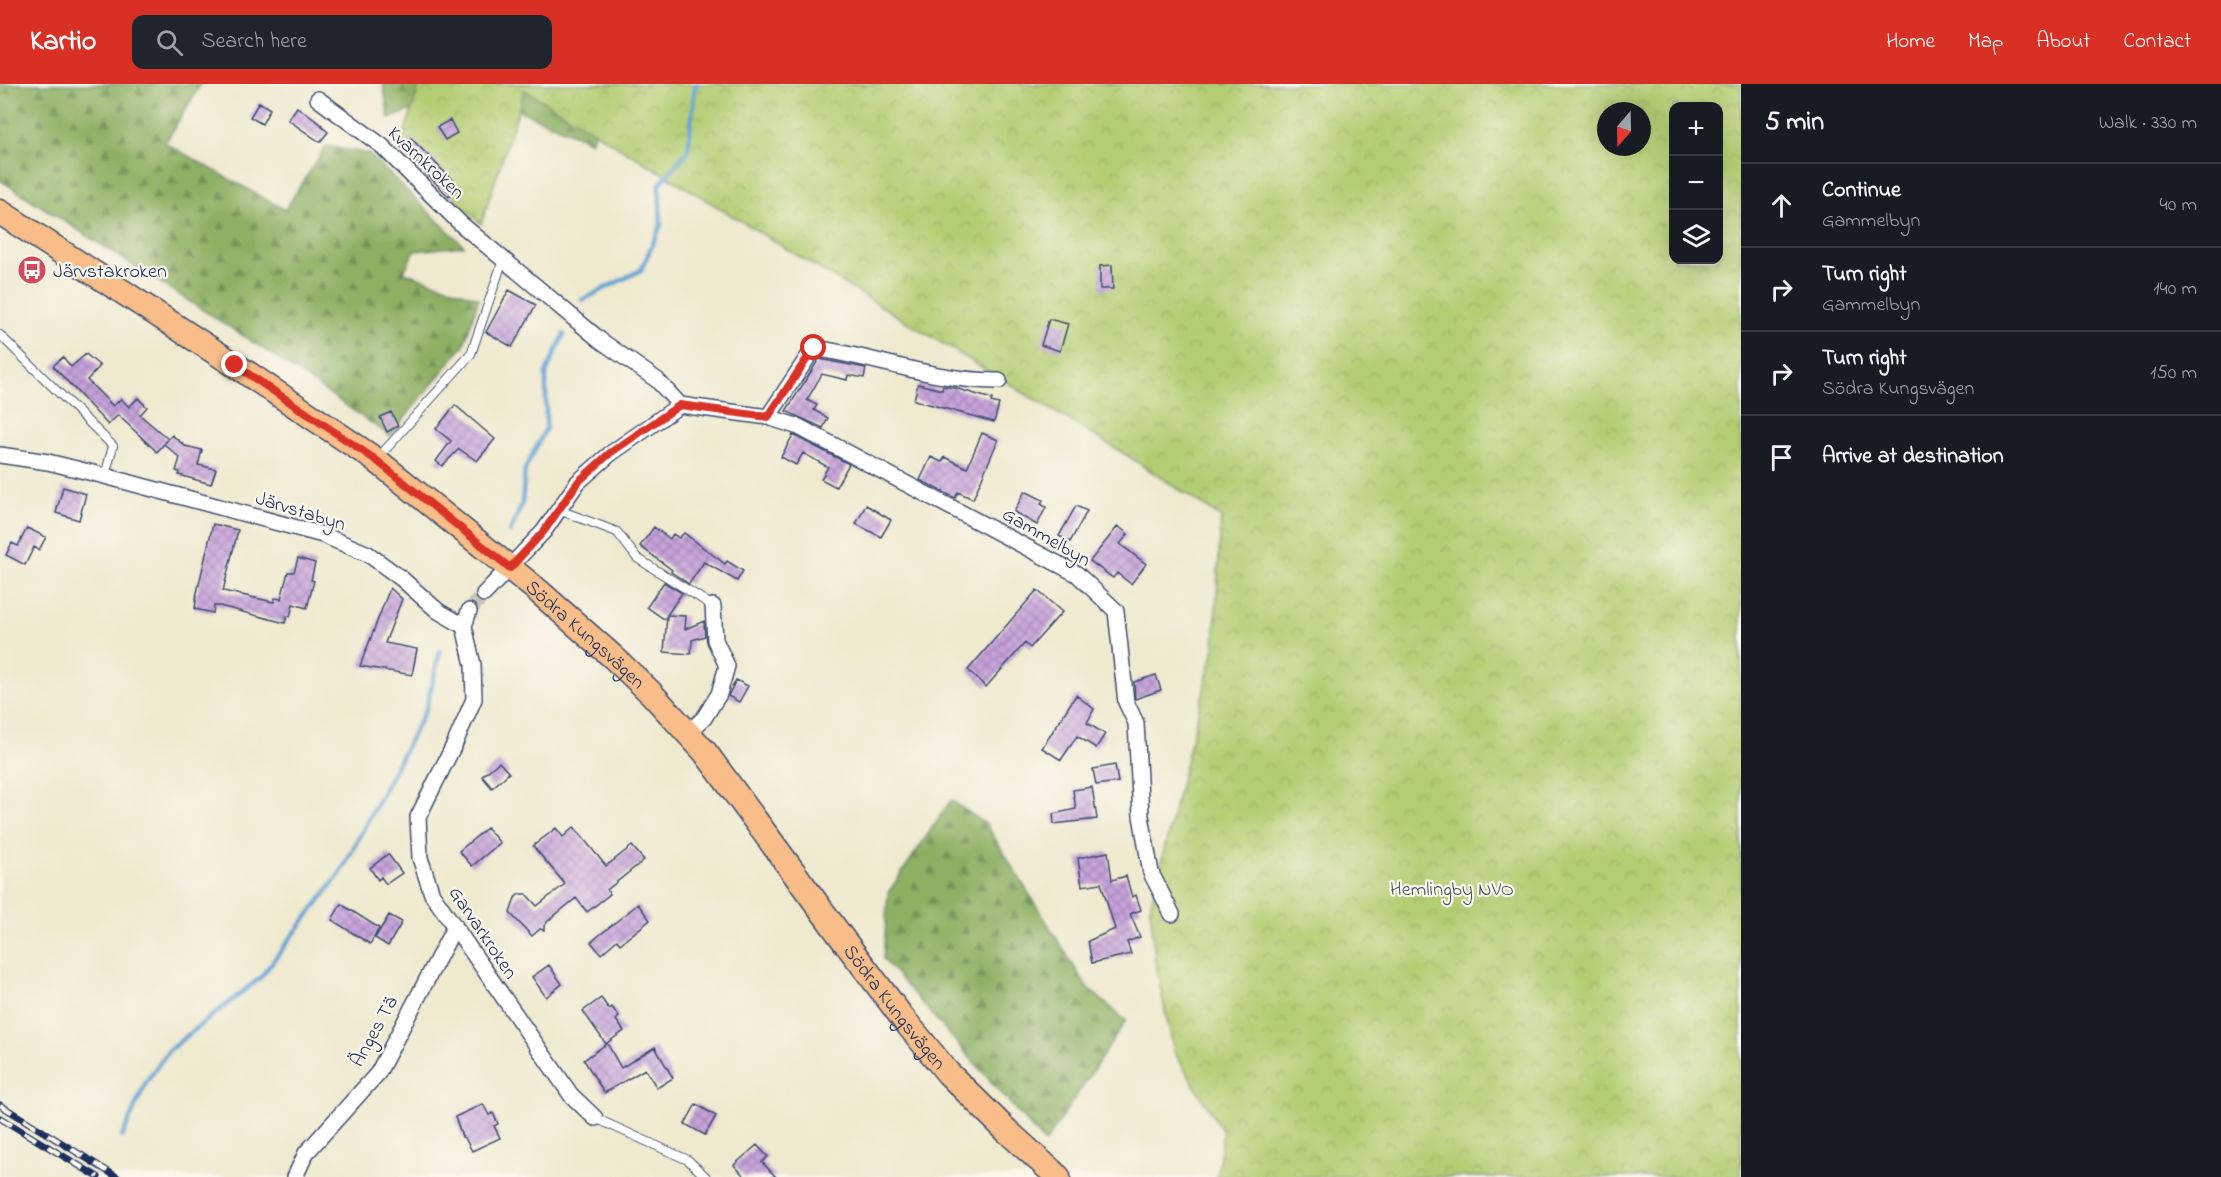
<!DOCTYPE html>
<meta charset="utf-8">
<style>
:root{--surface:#171b24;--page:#20242c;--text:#f1f3f6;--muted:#9ea1a6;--line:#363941;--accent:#d93025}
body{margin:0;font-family:"Indie Flower",sans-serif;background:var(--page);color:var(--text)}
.controls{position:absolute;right:18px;top:18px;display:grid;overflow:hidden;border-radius:12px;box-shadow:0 6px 24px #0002}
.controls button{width:54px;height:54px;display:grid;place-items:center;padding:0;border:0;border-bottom:2px solid var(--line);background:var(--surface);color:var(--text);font:30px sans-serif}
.compass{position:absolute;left:1597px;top:18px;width:54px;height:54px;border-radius:50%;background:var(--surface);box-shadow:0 6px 24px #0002;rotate:200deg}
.stop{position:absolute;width:18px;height:18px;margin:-14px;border:4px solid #d93025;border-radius:50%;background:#fff}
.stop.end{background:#d93025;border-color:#fff;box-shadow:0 2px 6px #0008}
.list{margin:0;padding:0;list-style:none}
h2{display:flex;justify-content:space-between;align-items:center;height:78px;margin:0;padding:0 24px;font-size:26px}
h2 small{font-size:20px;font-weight:400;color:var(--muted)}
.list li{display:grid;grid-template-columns:39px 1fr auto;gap:18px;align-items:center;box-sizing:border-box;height:84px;padding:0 24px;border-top:2px solid var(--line)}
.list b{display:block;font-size:22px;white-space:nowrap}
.list p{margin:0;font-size:20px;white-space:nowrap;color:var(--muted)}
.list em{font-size:20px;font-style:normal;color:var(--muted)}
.icon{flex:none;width:33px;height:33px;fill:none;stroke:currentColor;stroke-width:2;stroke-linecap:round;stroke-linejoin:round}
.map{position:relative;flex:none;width:1741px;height:1093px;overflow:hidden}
header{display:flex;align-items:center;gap:36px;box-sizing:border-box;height:84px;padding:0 30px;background:var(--accent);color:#fff}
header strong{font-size:28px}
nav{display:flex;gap:33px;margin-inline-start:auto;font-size:21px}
.search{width:420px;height:54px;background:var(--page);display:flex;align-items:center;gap:15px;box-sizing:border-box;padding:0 21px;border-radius:12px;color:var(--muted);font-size:22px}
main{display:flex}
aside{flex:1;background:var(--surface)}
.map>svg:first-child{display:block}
</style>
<header>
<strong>Kartio</strong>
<div class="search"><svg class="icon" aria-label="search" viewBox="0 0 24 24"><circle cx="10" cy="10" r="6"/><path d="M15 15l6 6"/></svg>Search here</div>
<nav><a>Home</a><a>Map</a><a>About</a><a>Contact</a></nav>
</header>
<main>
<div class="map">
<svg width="1741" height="1093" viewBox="0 0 1741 1093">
<defs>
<pattern id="forest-firs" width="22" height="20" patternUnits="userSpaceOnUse" patternTransform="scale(1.5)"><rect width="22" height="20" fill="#8eb064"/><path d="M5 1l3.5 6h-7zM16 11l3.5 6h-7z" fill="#739056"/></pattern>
<pattern id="park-crowns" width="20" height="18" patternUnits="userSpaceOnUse" patternTransform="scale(1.5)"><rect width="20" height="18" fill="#b3cd72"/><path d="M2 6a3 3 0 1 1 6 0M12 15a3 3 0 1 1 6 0" fill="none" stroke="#99b065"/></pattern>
<pattern id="building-cross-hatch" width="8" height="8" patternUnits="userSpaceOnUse" patternTransform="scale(1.5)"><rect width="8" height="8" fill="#c7a3db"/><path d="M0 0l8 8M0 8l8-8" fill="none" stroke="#a185b5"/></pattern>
</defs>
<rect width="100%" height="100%" fill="#fbf7ec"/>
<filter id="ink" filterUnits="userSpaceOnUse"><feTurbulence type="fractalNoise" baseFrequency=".0167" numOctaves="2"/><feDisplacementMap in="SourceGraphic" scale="12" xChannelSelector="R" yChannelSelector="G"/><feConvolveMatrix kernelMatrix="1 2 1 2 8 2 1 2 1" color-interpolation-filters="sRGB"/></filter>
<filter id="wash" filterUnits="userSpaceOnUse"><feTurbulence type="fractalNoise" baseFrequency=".008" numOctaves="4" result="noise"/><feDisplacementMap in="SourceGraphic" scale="24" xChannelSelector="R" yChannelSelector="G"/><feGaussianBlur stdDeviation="1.35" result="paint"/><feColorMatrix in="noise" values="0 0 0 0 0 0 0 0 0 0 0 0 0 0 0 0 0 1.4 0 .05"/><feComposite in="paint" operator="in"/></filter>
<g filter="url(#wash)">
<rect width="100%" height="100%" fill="#efe9cf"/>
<path fill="url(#forest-firs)" stroke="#547061" stroke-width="1.5" d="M0,0h201l-36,59 120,67 41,-64 43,8 95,92 -50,5 -10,21 75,26 -15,47 -74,91 -120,-83 -270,-173z
M383,0h219l-10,58 -126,-54 -77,31z
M951,716l35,24 100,162 40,35 -81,122 -162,-184 5,-66z"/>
<path fill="url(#park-crowns)" stroke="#677e68" stroke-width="1.5" fill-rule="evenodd" d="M420,0h1321v1093h-524l6,-45 -49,-80 -18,-84 -6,-61 64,-258 7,-132 -90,-59 -606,-368 -44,134 -81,-77zM1674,22h44v154h-44zM1606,27h36v36h-36z"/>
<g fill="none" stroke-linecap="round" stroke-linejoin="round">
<path stroke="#60a1d3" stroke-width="4.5" d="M582,216l59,-30 20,-45 -2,-40 29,-34 7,-65 2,-2
M510,448l12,-28 3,-35 21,-41v-55l18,-39
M122,1053l24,-55 23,-32 91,-72 80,-104 86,-165 14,-58"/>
</g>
<g id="blocks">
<path fill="url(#building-cross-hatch)" d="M259,18l11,7 -8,15 -12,-7z
M297,23l25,18 -1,1 7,6 -8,10 -32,-22z
M450,36l7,13 -12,7 -8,-13z
M411,54l48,49 -10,10 -48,-50z
M1112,181l1,24h-13v-23z
M509,206l27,15 -24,42 -26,-15z
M1049,235l19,5 -8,27 -19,-6z
M86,270l14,12 -13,14 26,26 8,-7 8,8 9,-9 9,9 -7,8 28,24 -3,4 7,-8 13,11 17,4 -4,15 18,4 -5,15 -32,-9 1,-3 -4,-1 4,-13 -16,-14 -7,8 -39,-37 -10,10 -55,-59 10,-9 8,10z
M819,275l47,9 -2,10 -16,-3 -1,5 -25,-6 -15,26 10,5 -3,5 14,8 -5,10 -37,-17z
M918,300l24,6 1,-4 12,2 37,11 -1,3 8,2 -5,18 -80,-22z
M455,321l40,34 -18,22 -18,-12 -17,17 -6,-5 15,-20 -15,-12z
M391,328l7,14 -11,6 -7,-15z
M982,349l16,7 -25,59 -15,-7 -3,6 -35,-18 11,-23 11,5 3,-5 22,11z
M793,351l56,29 -13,23 -15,-8 7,-12 -25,-14 -7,12 -15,-8z
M63,403l23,7 -7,26 -23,-7z
M1025,407l18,9 -2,4 5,3 -9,18 -23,-13z
M866,421l25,15 -10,17 -25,-13z
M1076,422l11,5 -17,31 -11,-6z
M213,440l25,6 -15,61 51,11 1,-4 6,1 7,-27h6l4,-14 17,5 -4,17 3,1 -7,27 -14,-4 -3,13 -3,-1 -2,7 -65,-17h-6l-1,7 -18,-4 1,-8h-1z
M1118,442l10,8 -8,10 26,20 -15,20 -14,-11 -4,5 -23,-17z
M654,443l16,12 3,-5 6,4 5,-5 41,31 2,-3 16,10 -6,10 -33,-19 -15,22 -18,-12 1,-2 -32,-24z
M27,444l19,9 -7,13 -5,-3 -9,18 -19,-10 6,-12 6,3z
M664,498l18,11 -15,22 19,1 -1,13 19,-8 1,15 -13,4 -1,14 -27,-2 3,-36 -3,3 -17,-12z
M390,504l12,11 -17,44 32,6 -5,26 -52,-9z
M1037,506l25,22 -32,36 -5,-5 -39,44 -18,-17z
M1156,591l5,15 -26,9 -1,-17z
M736,596l12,6 -9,16 -11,-6z
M1076,611l18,14 -7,14 18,11 -9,14 -19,-12 -16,24 -19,-12z
M499,678l10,11 -17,15 -10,-12z
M1115,681l3,17 -22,3 -3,-16z
M1092,703l5,32 -43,5 -1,-10 23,-5 -3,-19z
M574,743l32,39 26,-20 12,14 -37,30 3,4 -23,18 -11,-14 -28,23 -4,5v4l-4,-1 -8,7 -22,-23 5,-15 4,-4h7l11,12 28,-22 -32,-38 23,-18 7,9z
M487,744l13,15 -28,23 -13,-15z
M1108,768l4,28 14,-4 6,21 4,-2 5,15 -11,4 10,23 -13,5 4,12 -39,9 -4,-22 27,-12 -14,-46 -19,3 -4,-28z
M388,770l14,19 -16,11 -5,-7 -3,3 -8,-12z
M341,820l38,24 -9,16 -38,-24z
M638,820l12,16 -30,24 -3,-4 -16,14 -10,-12z
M389,831l13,7 -14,24 -13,-8z
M549,881l13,19 -16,13 -14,-20z
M601,914l8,11 3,-2 7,10 -3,3 8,11 -17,12 14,25 34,-21 18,31 -16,10 -12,-19 -41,24 -20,-33 22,-16 -23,-33z
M483,1020l6,11 4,-2 5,11 -4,2 6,12 -28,13 -7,-13 -3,-1 -7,-20z
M696,1020l20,12 -11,19 -20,-11z
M757,1061l11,12 -6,5 14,15h-31l-11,-12z"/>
</g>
</g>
<g filter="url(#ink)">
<use href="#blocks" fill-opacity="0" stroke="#3b4b6f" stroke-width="1.5"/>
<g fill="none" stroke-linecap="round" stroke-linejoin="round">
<path stroke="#c5c4b8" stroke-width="15" stroke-dasharray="15 8" stroke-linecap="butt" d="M469,527l15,-17"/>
<g stroke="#3b4b6f" stroke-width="10">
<path id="lane" d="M0,251l113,111 -8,30
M377,375l94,-105 32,-94
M559,426l58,22 20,26 76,48
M595,1034l93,42 18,17"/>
</g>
<g stroke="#3b4b6f" stroke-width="18">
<path id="street" d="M318,15l64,47 79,78 139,116 57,40 23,25
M768,333l46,-69c62,9 123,34 185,33
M0,371l48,7 57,14 218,59 45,19 34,25 36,32 26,15
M484,510l60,-63 34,-49 32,-28 70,-49 88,12 31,10 278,147 39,37 10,91 10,21 5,93 10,57 21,41
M464,542l9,39 1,34 -19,44 -37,74 2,41 12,36 139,201 24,23
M464,542l5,-15
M688,649l16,-15 15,-24 8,-28 -12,-26 -2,-34
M295,1093l11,-24 72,-80 77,-147"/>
</g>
<g stroke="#3b4b6f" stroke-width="27">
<g id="primary">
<path id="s1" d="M0,128l235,153 141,95 161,130 76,67 37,35 55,60 137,186 63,83 43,52 59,58 51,46"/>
</g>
</g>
<use href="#lane" stroke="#fff" stroke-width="8"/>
<use href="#street" stroke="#fff" stroke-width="15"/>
<use href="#primary" stroke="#f8bd88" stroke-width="24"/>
<g stroke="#1b2f5e" stroke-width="7">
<path id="rail" d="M0,1021l117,72
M0,1034l98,59"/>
</g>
<use href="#rail" stroke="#fbf7ec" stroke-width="4.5" stroke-dasharray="14" stroke-linecap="butt"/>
</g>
</g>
<g fill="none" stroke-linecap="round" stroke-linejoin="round" filter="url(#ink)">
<path stroke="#d93025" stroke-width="8" d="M235,281l141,95 134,108 34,-37 34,-49 32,-29 70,-48 88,12 46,-69"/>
</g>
<defs>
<g id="bus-disc" transform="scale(1.5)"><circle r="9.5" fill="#d1495b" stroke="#fbf7ec"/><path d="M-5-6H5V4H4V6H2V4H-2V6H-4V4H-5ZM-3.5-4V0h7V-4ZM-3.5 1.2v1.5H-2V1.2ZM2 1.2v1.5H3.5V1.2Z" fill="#fff"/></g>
</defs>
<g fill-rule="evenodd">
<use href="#bus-disc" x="32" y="186"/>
</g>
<g text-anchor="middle" stroke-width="4.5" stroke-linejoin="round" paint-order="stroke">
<g font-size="20" fill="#1b2f5e" stroke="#fbf7ec">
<text transform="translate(427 78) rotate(43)" y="7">Kvarnkroken</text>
<text transform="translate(301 426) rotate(17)" y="7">Järvstabyn</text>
<text transform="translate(1047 452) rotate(30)" y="7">Gammelbyn</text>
<text dy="7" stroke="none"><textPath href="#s1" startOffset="723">Södra Kungsvägen</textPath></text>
<text transform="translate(484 848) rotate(56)" y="7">Garvarkroken</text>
<text dy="7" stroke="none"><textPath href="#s1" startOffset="1209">Södra Kungsvägen</textPath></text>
<text transform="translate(373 947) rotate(-61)" y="7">Änges Tä</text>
</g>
<g font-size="20" fill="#1b2f5e" stroke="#fbf7ec" text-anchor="start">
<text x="53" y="193">Järvstakroken</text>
</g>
<g font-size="20" fill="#415663" stroke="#fbf7ec">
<text x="1452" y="811">Hemlingby NVO</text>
</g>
</g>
</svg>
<div class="controls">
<button>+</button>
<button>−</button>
<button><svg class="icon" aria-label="layers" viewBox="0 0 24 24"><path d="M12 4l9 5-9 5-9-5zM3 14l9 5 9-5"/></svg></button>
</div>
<svg class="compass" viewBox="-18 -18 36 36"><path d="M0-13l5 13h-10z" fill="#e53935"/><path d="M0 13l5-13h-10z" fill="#9ea1a6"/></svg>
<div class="stop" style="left:814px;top:264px"></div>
<div class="stop end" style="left:235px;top:281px"></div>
</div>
<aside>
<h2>5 min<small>Walk · 330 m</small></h2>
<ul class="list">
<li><svg class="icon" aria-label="ahead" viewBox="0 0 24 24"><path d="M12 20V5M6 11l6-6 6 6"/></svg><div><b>Continue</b><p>Gammelbyn</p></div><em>40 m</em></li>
<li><svg class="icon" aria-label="right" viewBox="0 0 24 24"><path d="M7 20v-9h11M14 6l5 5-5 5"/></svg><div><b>Turn right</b><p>Gammelbyn</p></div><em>140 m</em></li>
<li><svg class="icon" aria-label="right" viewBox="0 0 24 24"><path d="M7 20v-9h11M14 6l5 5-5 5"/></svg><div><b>Turn right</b><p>Södra Kungsvägen</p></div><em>150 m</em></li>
<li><svg class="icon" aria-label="arrive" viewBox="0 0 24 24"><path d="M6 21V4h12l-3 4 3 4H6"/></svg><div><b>Arrive at destination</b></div></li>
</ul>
</aside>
</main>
